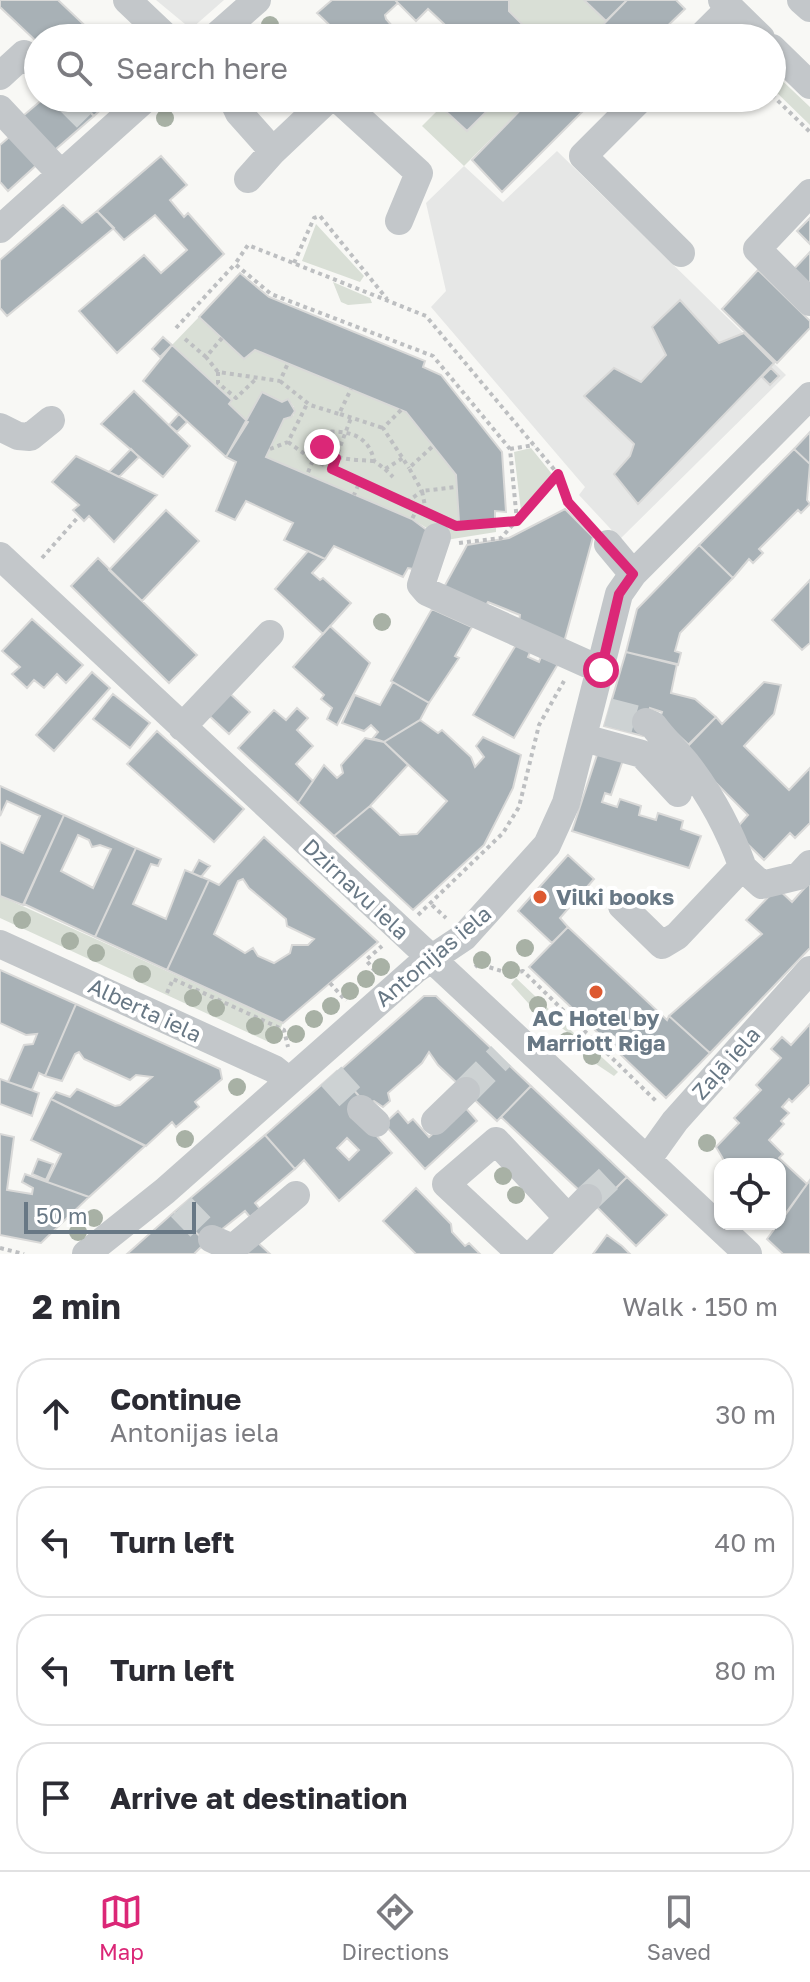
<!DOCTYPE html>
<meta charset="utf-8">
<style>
:root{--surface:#fff;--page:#f7f7f7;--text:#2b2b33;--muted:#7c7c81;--line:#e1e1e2;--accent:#db2777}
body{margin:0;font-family:"Golos Text",sans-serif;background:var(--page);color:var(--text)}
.controls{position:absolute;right:24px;bottom:24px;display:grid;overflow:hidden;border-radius:16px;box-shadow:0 2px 6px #0004}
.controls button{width:72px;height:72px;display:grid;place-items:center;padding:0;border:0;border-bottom:2px solid var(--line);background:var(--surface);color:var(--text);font:40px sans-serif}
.scale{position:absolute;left:24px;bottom:20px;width:172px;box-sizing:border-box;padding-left:8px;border:4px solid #687885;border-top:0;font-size:22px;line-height:28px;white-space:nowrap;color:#687885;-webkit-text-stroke:6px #fff;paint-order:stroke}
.stop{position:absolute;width:24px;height:24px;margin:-18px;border:6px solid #db2777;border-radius:50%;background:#fff}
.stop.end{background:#db2777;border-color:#fff;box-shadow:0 2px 8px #0008}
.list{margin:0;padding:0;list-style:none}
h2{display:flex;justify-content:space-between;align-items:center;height:104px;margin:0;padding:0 32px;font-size:34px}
h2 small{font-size:26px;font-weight:400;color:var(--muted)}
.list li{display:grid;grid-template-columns:52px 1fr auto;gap:24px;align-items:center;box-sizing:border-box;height:112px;margin:0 16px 16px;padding:0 16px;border:2px solid var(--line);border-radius:32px}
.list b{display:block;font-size:30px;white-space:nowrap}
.list p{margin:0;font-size:26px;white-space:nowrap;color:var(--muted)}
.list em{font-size:26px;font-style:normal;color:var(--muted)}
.icon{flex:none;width:44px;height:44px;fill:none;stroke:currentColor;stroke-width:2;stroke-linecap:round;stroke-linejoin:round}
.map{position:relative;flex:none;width:810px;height:1254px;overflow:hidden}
.search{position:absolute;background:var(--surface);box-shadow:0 2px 6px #0004;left:24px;right:24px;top:24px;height:88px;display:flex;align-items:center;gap:20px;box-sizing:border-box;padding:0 28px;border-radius:44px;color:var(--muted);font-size:30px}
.sheet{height:616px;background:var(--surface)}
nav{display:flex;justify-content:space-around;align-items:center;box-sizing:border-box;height:112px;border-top:2px solid var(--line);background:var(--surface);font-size:22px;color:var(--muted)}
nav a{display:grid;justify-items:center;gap:4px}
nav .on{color:var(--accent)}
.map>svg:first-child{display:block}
</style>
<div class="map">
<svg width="810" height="1254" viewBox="0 0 810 1254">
<rect width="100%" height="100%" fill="#f8f8f5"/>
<path fill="#e6e7e6" d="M156,0h68l-33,29z
M557,151l229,224 -166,164 -41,-44 6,-8 -154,-180 15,-16 -20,-88 38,-37 39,36z"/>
<path fill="#d9dfd6" d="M509,0h75l22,21 -16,17h-54l-27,-27z
M772,71l38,36v18l-38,-37z
M500,98h32l-68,68 -42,-40 19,-19z
M316,224l48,52 -4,6 -58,-21z
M333,282l37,16 2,5 -24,2 -7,-3z
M199,317l45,41 11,-8 151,62 50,63 3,54 37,-1v4l-50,8 -34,-21 -146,-62 18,-38 10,-4v-8l-6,-8 -6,3 -20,-10 -14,30 -19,-18 3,-4 -60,-55z
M531,448l21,26 -31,37 -7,-59z
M0,896l283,127 -10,21 -273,-126z
M516,978l60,57 -2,2 -45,-33 -18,-20z
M583,1040l35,32 -4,4 -33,-22 -2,-9z"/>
<path fill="#a8b1b6" stroke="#d9d9d8" stroke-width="2" fill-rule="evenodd" d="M0,0h58l40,38h-60v5l-38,-36z
M332,0h63l3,3 -13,12 1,4 13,15 -4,4h-18l-11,-11 -12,11h-11l-26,-25z
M395,0h114v11l27,27h-77l-31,-29 -12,12z
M584,0h43l-21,21z
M627,0h49l9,9 -30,29h-65z
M44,98h32l18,18 -45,39 -32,-34z
M76,98h37l-19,18z
M450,98h50l-33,33 -26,-24z
M532,98h64l-94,94 -30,-32z
M15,132l26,29 -33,30 -8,-9v-37z
M161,156l26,29 -17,15 14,17 4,-4 36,41 -107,99 -38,-42 65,-56 17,18 26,-23 -32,-35 -31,25 -27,-29z
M63,205l19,18 15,-12 17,17 -107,88 -7,-8v-48z
M810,218v26l-13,-13z
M810,252v34l-17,-16z
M758,270l52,51v7l-33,35 -55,-54z
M240,273l29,24 156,64 -2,6 18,8 61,77 4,60 -11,-1v8l-36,3 -3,-47 -50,-63 -151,-62 -11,9 -45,-42z
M680,300l39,43 25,-10 30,30 -136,141 -24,-30 16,-18 4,-12 -50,-48 30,-28 27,14 25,-27 -14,-28z
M163,337l9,8 -12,12 -8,-8z
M172,345l60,55 -3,4 19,18 -22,35 -83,-76z
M771,368l8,8 -9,9 -8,-8z
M134,391l56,55 -27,31 -62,-53z
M262,392l20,10 6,-3 7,12 -4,6 -7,2 -18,38 146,62 16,12 -15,38 -5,-1 -5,9 -69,-31 -9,13 -41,-19 9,-17 -47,-22 -11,19 -19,-9 20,-49 -10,-5z
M179,414l8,8 -10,10 -8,-7z
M810,432v32l-16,-15z
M131,449l8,8 -20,20 -10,-5z
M794,449l16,15 -3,36 3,4 -9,9 -3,-3 -39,39 4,4 -10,10 -4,-4 -16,19 -34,-33z
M76,456l81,39 -43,47 -25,-26 -5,5 -11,-11 6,-5 -27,-23z
M565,509l28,28 -35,127 -42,-19 4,-30 -32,-13 -16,25 -40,-18 35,-64 42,-7z
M166,510l33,31 -57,60 -33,-31z
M699,545l34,33 -53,55 -5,18 6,2 -3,12 -52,-13 11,-43z
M308,551l17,8 -13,14 8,7 3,-2 28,25 -28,31 -48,-45z
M98,558l99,97 -28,28 -98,-97z
M810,580v63l-8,7 -30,-30z
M432,609l40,18 -17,29 4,2 -30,45 -38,-22z
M32,619l51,46 -17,18 -9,-9 -13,14 -10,-8 -7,8 -15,-14 8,-7 -18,-16z
M330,626l40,37 -33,62 -10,-6 5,-11 -11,-9 3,-4 -31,-28z
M516,645l14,7 -2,5 11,5 2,-5 17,7 -44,74 -41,-23z
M626,652l51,12 -6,29 24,6 21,18 -27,28 -29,-27 2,-6 -12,-4 -7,28 -39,-10z
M92,672l18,16 -56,63 -18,-16z
M393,682l36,21 -9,17 -36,22 -11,-4 5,-6 -7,-7 -7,6 -22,-8 13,-28 25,10z
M764,682l17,3 -7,29 -30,32 45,44 21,-22v55l-15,15 -5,-5 -26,27 -30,-29 14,-16 -65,-65 33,-33 6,7z
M225,689l25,23 -21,22 -25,-23z
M113,694l37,29 -20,25 -37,-29z
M297,708l11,10 -11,12 16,16 -17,18 17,17 -15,22 -60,-55 36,-38 12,10z
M420,720l18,13 4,-3 29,27 4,10 9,-10 -8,-11 7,-9 38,18 -8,33 -29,57 -71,65 -79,-74 36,-30 30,29 17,-1 30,-33 -63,-59z
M157,731l87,78 -30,33 -87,-78z
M365,738l19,4 24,23 -38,41 -36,30 -36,-33 26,-38 13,13 6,-5 -2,-8z
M598,752l25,8 -12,35 -6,-2 -3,9 15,5 3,-8 21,7 -2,9 17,5 2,-7 25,8 -2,8 20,7 -12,32 -117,-37z
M0,786l64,29 -41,90 -23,-9v-54l23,11 17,-37 -33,-15 -7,15z
M64,815l72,33 -41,89 -71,-33zM78,835l11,5 3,7 8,-2 11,4 -18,39 -32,-17z
M264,837l114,105 -95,81 -116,-53 42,-90 10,5zM243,879l6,9 37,31 1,7 27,13 -6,6h-16l-2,8 -16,10 -16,-7 -5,-8 -8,5 -31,-19 24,-53z
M136,848l25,11 -3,7 -7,-2 -18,40 33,15 19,-49 24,10 -42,90 -72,-33z
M568,855l26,24 -34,39 8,9 -16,16 -34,-32z
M199,860l11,6 -9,11 -9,-4z
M810,882v66l-100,105 -41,-37 93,-82 -16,-14 31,-32 15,14z
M568,927l99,93 2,-4 41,37 -44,45 -137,-131z
M0,970l76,34 -31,72 -6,-3 -7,17 -24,-8 16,-37 9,-1 4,-10 -11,1 -26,-12z
M424,996h12l95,90 -34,35 -59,-56 -9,-13 -7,11 -34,30 2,8 -7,6 -9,-6 -8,3 -28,-32z
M76,1004l144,65 2,10 -27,23 4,5 -23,20 -4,-5 -26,24 -95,-47 5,-7 14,5 7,-8 38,17 5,-1 32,-28 -16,-2 -6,5 -46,-21 -5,-7 -4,2 -13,27 -17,-5z
M810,1024v60l-18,18 -3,-3 -7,8 7,6 -8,8 3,3 -15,16 14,14 -4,4 28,26 -21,30 -6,-6v-44h-54l-10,-17 23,-24 -5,-5 27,-28 -5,-5 25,-27 -10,-9 11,-12 9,8z
M337,1071l29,33 -10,9 36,40 -53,48 -35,-41 -9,9 -30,-34zM347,1138l12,12 -10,10 -12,-12z
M0,1079l39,14 -7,23 -32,-12z
M531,1086l96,91 -30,30 -96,-90z
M51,1099l94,47 -56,51 -42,-15 14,-28 -30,-14z
M464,1106l13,15 -52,48 -41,-45 14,-13 10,12 5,-4 16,18z
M0,1134l14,3 -7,53 25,4 1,-6 -11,-6 3,-8 64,23 -48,46 -41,-8z
M265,1135l30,34 -40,34 5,6 -10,8 -5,-6 -39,31 -32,-30z
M38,1159l15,5 -7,16 -14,-6z
M627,1177l40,38 -31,31 -39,-39z
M810,1180v74h-27l-16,-15z
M416,1188l35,36 1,8 13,14 4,-3 11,11h-64l-33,-33z
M174,1212l32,30 -12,12h-67z
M607,1235l15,11 8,8h-37z
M255,1240l15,14h-26z"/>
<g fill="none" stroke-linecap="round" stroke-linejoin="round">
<path stroke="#cdd2d3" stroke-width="28" stroke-dasharray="28 14" stroke-linecap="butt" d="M67,98l22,22
M608,712l38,10
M331,1076l30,33
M466,1091l35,-35
M588,1198l31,-29
M181,1207l31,32"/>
<path stroke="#bdbfc1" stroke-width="4" stroke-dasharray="4 4" stroke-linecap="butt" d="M772,95l38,37
M294,263l20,-45 6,-2 67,83
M176,328l59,-64
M222,338l-16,19 12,15 62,9 8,-18
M185,339l21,18
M218,372v11l18,15 21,-20
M280,381l30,24 29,9 12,-25
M401,410l-18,18 26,40
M340,414l43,14
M288,442l25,18 -6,15
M270,449l18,-7 19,-38
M510,449l24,-4
M313,460l47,21 -6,14
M374,461c-22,-2 -47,1 -56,-24l5,-5c25,-2 46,3 51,29l11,8 18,-11
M332,468l19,-50
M385,469l8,8
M360,481l58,26 -6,12
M407,502l15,-11 -13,-23 24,-22
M418,507l12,6
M426,511l-4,-20 34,-4
M517,521l-7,-72 -77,-93 -162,-62 -36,-30 13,-19 178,71 132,158
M460,526l55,-5
M459,543l42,-5 57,-64 10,28 23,24
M42,558l37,-42
M432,905l14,13
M418,915l85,-82 16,-26 20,-82 25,-44
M475,967l4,-3 32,10 12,-3 134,131
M375,971l-9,-11 16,-14
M330,983l16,18
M167,993l6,-14 111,51 4,17
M0,1248l24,6"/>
<path stroke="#c3c7ca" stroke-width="28" d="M127,0l40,38
M722,0l39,38
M801,0l9,8
M214,38l43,-38
M700,38l30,-30
M772,48l38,37
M0,76l24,-22 14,13
M232,98l7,15 34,38 56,-53
M337,98l82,75 -20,48
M641,98l-58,58 98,97
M0,109l61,65
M248,179l25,-28
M810,193l-53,56 53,53
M0,229l146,-131
M0,427l18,9 12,1 21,-17
M437,537l-16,48 6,7 174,78
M608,544l25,30
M0,556l748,698
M646,722l7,3c10,14 22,25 33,38 24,31 44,68 57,105
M182,727l88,-93
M584,738l58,16 36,39
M622,906l40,39 15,-9 65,-69 20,18 37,-9 11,-12
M0,944l274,125 15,12
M361,1109l15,14
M435,1121l31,-30
M647,1160l28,-39 135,-151
M212,1239l21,9 63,-53
M86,1254l79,-63 251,-222 48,-32 83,-92 19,-42 53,-209 14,-20 177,-178
M521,1254l-75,-70 50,-43 72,77
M533,1254l55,-56"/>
</g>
<g fill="#a8b1a5">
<circle cx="270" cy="25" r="9"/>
<circle cx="165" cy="118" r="9"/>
<circle cx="382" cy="622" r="9"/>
<circle cx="22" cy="920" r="9"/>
<circle cx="70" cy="941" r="9"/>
<circle cx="525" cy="948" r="9"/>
<circle cx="96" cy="953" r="9"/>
<circle cx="482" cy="960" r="9"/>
<circle cx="381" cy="967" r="9"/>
<circle cx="511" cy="970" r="9"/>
<circle cx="142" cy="974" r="9"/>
<circle cx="366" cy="979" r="9"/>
<circle cx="350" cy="991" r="9"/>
<circle cx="193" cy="998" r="9"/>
<circle cx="538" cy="1005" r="9"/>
<circle cx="331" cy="1006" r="9"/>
<circle cx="216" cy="1008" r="9"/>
<circle cx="314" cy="1019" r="9"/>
<circle cx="255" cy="1026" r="9"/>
<circle cx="296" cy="1034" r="9"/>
<circle cx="274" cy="1035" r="9"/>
<circle cx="567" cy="1041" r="9"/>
<circle cx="592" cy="1056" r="9"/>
<circle cx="237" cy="1087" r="9"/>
<circle cx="185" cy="1139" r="9"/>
<circle cx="707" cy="1143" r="9"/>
<circle cx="503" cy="1176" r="9"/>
<circle cx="516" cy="1195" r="9"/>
<circle cx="94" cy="1218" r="9"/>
<circle cx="78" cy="1232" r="9"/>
</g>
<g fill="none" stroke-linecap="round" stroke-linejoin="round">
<path stroke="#db2777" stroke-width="10" d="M322,447l14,11 -4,11 124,57 61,-5 41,-47 10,28 65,72 -14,20 -18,76"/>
</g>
<g fill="#dd5930" stroke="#fff" stroke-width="3">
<circle cx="540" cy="897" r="8"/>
<circle cx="596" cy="992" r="8"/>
</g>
<g text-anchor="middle" stroke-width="8" stroke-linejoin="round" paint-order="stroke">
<g font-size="22" fill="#687885" stroke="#fff">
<text transform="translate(356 889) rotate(43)" y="8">Dzirnavu iela</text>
<text transform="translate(433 956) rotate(-40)" y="8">Antonijas iela</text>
<text transform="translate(145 1010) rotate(25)" y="8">Alberta iela</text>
<text transform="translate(726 1063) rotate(-48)" y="8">Zaļā iela</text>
</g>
<g font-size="22" font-weight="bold" fill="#687885" stroke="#fff" text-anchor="start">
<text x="556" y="905">Vilki books</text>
<text x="596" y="1026" text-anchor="middle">AC Hotel by<tspan x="596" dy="25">Marriott Riga</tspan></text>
</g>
</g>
</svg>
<div class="controls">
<button><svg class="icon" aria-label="locate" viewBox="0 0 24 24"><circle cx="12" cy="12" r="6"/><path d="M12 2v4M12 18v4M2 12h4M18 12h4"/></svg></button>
</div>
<div class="scale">50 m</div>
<div class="stop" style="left:601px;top:670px"></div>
<div class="stop end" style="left:322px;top:447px"></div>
<div class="search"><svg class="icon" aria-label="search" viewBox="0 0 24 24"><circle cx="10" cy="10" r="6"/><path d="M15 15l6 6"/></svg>Search here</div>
</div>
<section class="sheet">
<h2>2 min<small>Walk · 150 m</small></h2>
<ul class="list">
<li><svg class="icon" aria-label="ahead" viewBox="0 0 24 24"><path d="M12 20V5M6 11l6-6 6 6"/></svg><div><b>Continue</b><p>Antonijas iela</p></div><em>30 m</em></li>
<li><svg class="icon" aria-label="left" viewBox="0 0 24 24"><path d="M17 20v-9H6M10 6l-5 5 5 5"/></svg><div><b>Turn left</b></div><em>40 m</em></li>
<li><svg class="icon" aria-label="left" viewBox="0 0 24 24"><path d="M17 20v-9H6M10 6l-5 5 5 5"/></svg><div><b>Turn left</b></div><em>80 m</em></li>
<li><svg class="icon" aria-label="arrive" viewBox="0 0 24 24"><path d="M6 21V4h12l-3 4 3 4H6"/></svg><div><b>Arrive at destination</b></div></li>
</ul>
</section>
<nav>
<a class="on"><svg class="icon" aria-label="map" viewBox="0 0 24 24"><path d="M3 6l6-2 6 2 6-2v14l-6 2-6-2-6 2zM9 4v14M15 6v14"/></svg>Map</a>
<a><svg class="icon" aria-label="directions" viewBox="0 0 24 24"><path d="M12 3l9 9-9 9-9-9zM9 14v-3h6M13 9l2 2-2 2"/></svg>Directions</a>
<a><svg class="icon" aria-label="saved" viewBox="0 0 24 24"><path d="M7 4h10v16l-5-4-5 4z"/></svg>Saved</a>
</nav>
